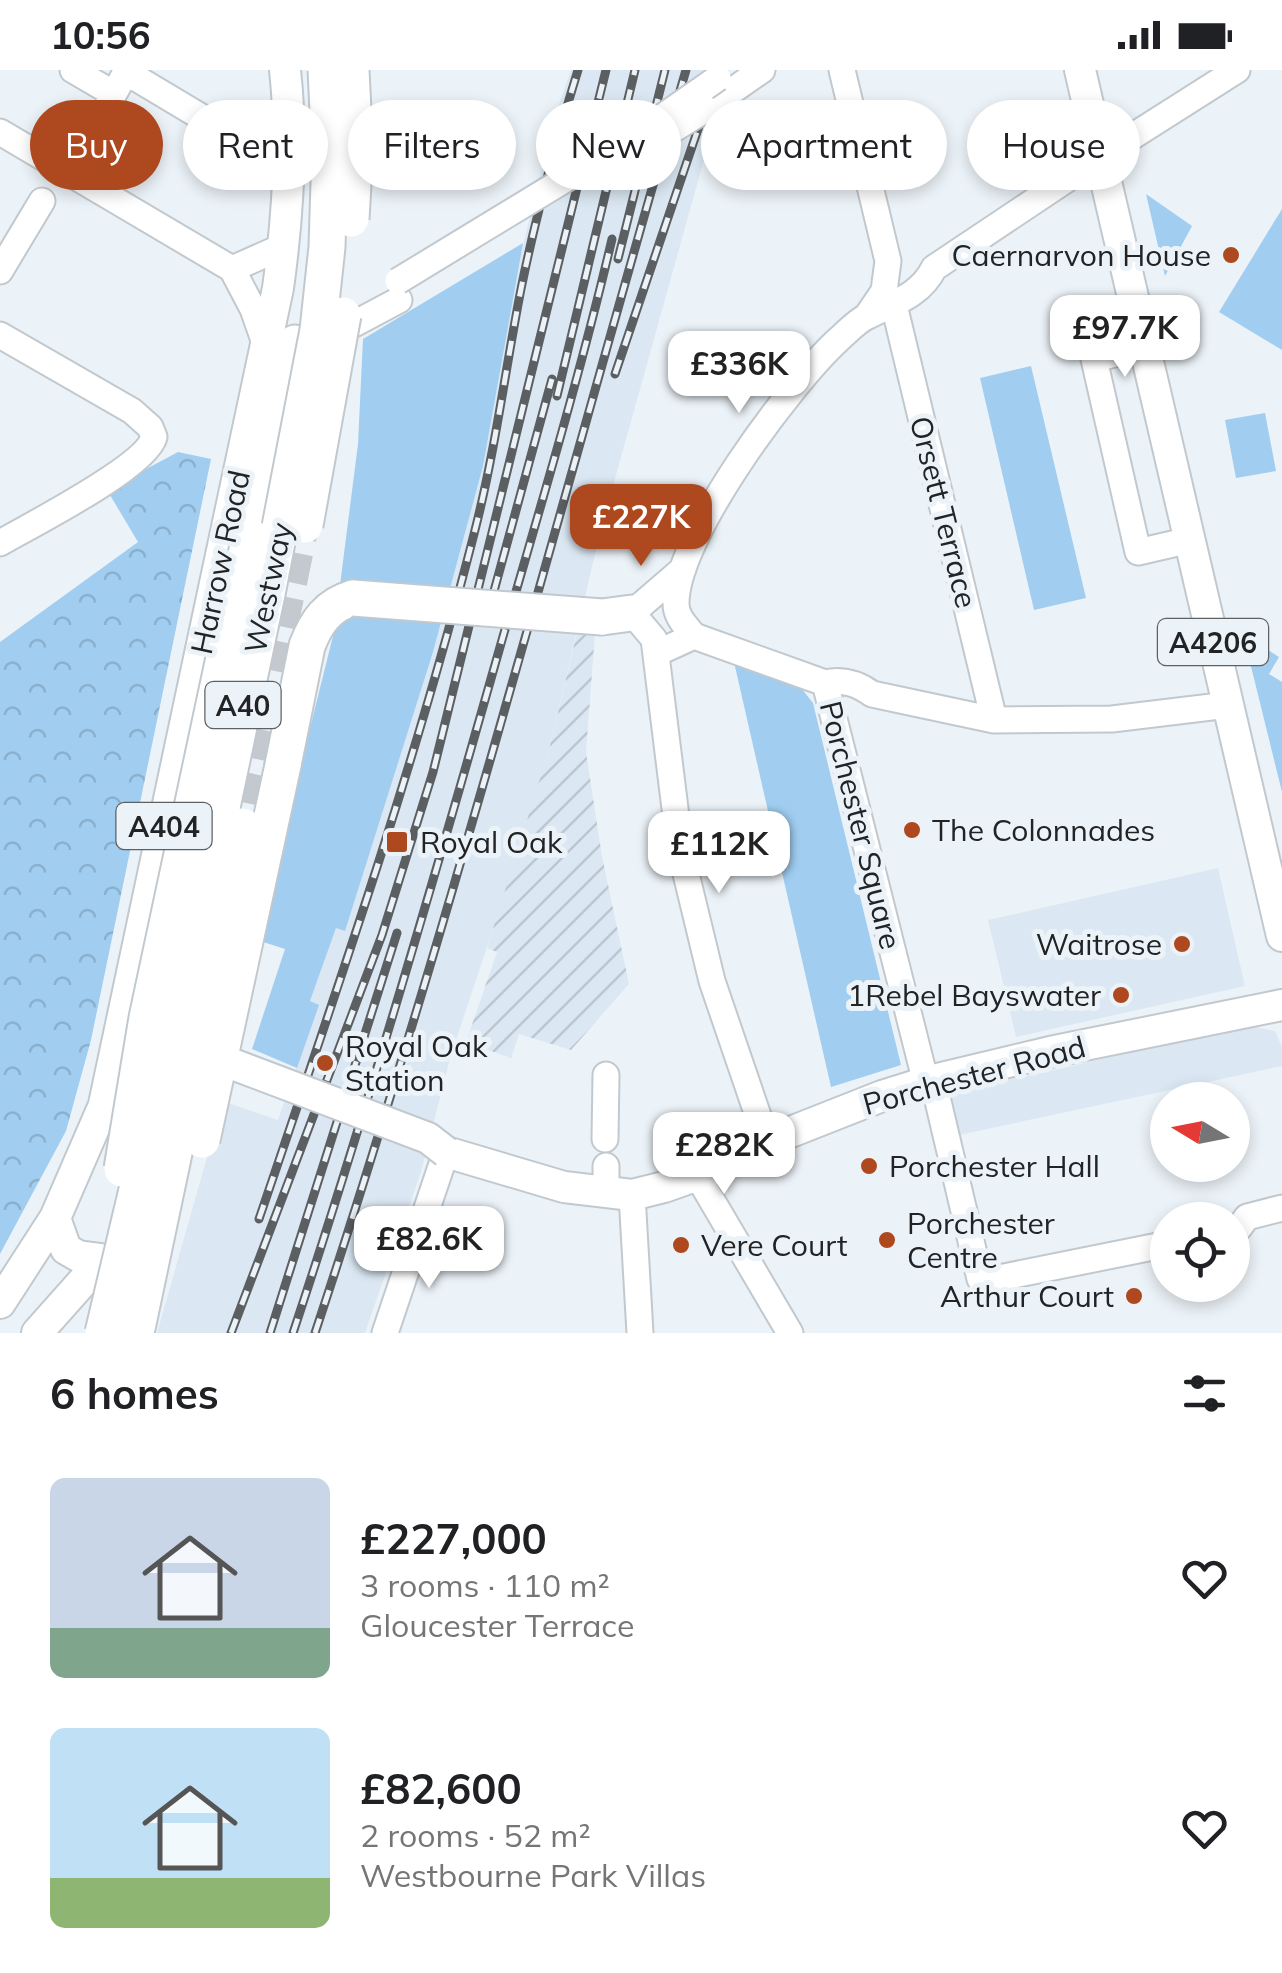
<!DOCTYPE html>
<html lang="en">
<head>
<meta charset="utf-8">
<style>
  :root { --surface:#fff; --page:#f2f2f2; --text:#202124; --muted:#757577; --accent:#ae481e }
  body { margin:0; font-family:Mulish,sans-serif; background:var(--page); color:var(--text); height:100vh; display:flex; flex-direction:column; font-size:38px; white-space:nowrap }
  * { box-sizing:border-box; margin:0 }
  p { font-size:32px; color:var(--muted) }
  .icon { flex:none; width:55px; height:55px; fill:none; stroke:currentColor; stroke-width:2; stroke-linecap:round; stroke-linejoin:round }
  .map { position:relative; height:1263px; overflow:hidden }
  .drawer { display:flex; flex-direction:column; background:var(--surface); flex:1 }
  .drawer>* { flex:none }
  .top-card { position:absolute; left:30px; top:30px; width:1222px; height:90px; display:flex; gap:20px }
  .needle { width:65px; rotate:280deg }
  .fabs { position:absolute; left:1150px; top:1012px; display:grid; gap:20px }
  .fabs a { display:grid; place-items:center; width:100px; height:100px; border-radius:50%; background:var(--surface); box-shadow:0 5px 15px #0003; font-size:50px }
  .price { position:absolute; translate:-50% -85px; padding:0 22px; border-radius:20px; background:#fff; color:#222; font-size:32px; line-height:65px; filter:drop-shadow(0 2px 5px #0008) }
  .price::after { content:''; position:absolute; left:50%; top:60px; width:30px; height:22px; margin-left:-15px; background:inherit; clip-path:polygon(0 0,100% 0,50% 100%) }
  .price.selected { background:var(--accent); color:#fff }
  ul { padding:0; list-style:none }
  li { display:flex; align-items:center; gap:30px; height:250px; padding:0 50px }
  li span { display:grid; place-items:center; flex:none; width:280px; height:200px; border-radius:15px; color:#555 }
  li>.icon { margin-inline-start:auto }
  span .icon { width:120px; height:120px; fill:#fffc; stroke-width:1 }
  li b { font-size:42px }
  h2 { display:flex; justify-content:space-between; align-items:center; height:120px; padding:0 50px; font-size:42px }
  .tag { padding:0 35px; border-radius:45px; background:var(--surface); box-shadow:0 5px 15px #0003; font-size:35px; line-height:90px }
  .tag.selected { background:var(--accent); color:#fff }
  .status { display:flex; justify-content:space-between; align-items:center; height:70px; padding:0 50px; background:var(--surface); direction:ltr }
  .status svg { height:28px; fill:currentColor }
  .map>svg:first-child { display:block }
  .built { fill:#dbe8f3 }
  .industrial { fill:url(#industrial-furrows) }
  .green { fill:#a0cdf0 }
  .park { fill:url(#park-crowns) }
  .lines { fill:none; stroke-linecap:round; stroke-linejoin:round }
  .major-tunnel { stroke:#c3c9ce; stroke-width:30; stroke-dasharray:30 15; stroke-linecap:butt }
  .minor-casing { stroke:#c2c9ce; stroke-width:29 }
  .major-casing { stroke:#c2c9ce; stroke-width:34 }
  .highway-casing { stroke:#c2c9ce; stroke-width:39 }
  .minor { stroke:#fff; stroke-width:25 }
  .major { stroke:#fff; stroke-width:30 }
  .highway { stroke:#fff; stroke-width:35 }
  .rail-casing { stroke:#5c5f62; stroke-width:9 }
  .rail { stroke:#ecf3f8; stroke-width:5; stroke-dasharray:15; stroke-linecap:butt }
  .minor-bridge-casing { stroke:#c2c9ce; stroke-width:29; stroke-linecap:butt }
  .major-bridge-casing { stroke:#c2c9ce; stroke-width:34; stroke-linecap:butt }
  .highway-bridge-casing { stroke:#c2c9ce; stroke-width:39; stroke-linecap:butt }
  .minor-bridge { stroke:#fff; stroke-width:25 }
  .major-bridge { stroke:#fff; stroke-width:30 }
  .highway-bridge { stroke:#fff; stroke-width:35 }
  .poi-dot { fill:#ae481e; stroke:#ecf3f8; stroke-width:4 }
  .labels { text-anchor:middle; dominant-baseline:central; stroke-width:10; stroke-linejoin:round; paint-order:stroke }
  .shield { fill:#ecf3f8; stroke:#5e6164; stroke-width:2.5 }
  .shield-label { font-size:28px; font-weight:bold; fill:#212325 }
  .poi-label { font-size:30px; fill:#212325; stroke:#ecf3f8; text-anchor:start }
  .street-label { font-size:30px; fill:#212325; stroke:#ecf3f8 }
</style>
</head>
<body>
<div class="status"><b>10:56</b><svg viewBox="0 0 49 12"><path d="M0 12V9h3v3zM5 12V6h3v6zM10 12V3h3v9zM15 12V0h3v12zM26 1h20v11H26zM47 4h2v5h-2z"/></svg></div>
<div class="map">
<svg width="1282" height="1263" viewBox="0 0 1282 1263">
  <defs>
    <pattern id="industrial-furrows" width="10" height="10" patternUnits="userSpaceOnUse" patternTransform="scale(2.5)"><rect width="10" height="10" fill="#dbe8f3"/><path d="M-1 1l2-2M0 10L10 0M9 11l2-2" fill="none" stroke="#bcc7d0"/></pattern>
    <pattern id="park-crowns" width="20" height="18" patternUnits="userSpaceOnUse" patternTransform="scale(2.5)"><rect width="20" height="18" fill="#a0cdf0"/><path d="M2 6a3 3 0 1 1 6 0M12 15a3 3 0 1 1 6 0" fill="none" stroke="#8ab0ce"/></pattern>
  </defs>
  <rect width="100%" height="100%" fill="#ecf3f8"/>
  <path class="built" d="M571,0h158l-128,459 -52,221 -26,89 -72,216 -30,117 -56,161h-208l66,-232 55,19 40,-114 -8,-5 26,-73 9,2 88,-278 50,-186 36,-205 36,-145z
    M1218,798l27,118 -229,51 -28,-117z
    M1251,956l24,5 7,16v19l-323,69 -9,-42z"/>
  <path class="industrial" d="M577,563l18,1 -9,118 16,104 27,128 -58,66 -52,-16 -8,24 -45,-16 31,-90 -10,-4 62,-198z"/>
  <path class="green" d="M1146,124l46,32 -27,50z
    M1282,139v141l-63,-38z
    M523,173l-40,223 -50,186 -88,279 -9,-3 -26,73 9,4 -22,63 -45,-19 33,-100 -28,-9 77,-308 24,-188 5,-105z
    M1031,296l55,232 -52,12 -54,-232z
    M1265,343l11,58 -40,7 -11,-58z
    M1243,564l36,23 -10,17 13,8v110z
    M734,592l67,26 12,15 88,362 -70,22z"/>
  <path class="park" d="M178,382l33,7 -120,581 -25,91 -66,123v-612l138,-100 -31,-52z"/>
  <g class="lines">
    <path class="major-tunnel" d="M237,777l72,-346"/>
    <g class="minor-casing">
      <path id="minor" d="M73,0l41,24
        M842,0l46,191 -4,30 -17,25
        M706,39l56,-39
        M0,62l232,137 21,40 12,34
        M71,101l55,-99 112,67
        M232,199l52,-23
        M0,201l42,-70
        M894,235l100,415
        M354,254l45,-24
        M0,265l132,76 18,16 4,10c-8,30 -123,88 -154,106
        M1144,277l-50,12 44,193 52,-12
        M683,499l-51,44 22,26 26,210 32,132 55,161
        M694,566c-8,-10 -18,-19 -18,-32 -1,-66 114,-220 162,-264 9,-8 20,-20 30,-24 26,-13 53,-21 66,-48l166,-111 137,-87
        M657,583l37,-17 131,47
        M825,613l101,400
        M825,613c18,-4 32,0 47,11l122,26 118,-1 116,-14
        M933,1010l47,199 4,2 184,-37
        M605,1069l1,-64
        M606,1096v27
        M697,1105l93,158
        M632,1125l8,138
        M1232,1160l7,-2 8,-11 35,-9
        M385,1263l61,-181"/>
    </g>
    <g class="major-casing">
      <path id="major" d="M1080,0l202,866
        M103,1039l175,-821c10,-72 15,-146 7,-218
        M446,1082l118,35 68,8 32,-8 48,-17 71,-35 99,-39 51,-16 117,-28 232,-47
        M55,1148l11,31 12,7 23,3
        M0,1233l55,-85 56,-129
        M37,1263l56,-63"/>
    </g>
    <g class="highway-casing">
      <path id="highway" d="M250,466l33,-165 12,-28
        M602,547l30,-4
        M283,695l24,-119c9,-24 21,-41 46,-48"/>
    </g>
    <use href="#minor" class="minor"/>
    <use href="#major" class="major"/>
    <use href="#highway" class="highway"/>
    <g class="rail-casing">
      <path id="rail" d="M618,189l47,-189
        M615,304l103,-304
        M557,326l78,-326
        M494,521l58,-212
        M259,1149c77,-226 156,-453 215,-685 21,-81 31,-163 47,-245 15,-74 35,-147 57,-219
        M231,1263l151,-398 51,-163 173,-702
        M270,1263l127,-400
        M293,1263c75,-227 142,-456 207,-686 39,-136 80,-271 112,-408
        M315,1263c138,-417 249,-841 371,-1263"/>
    </g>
    <use href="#rail" class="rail"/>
    <g class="minor-bridge-casing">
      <path id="minor-bridge" d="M664,65l42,-26
        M398,211l230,-140 90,-63"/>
    </g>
    <g class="major-bridge-casing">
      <path id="major-bridge" d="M235,995l193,73 18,14"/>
    </g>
    <g class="highway-bridge-casing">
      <path id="highway-bridge" d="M351,0l4,80 -4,69
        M305,455l38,-210
        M353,528l249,19
        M202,1070l81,-375
        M122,1099l25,-151 103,-482
        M103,1263l72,-303 92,-436 51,-264 9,-83 3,-96 -4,-81
        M136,1263l107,-507"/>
    </g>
    <use href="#minor-bridge" class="minor-bridge"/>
    <use href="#major-bridge" class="major-bridge"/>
    <use href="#highway-bridge" class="highway-bridge"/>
  </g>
  <g class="poi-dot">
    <circle cx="1231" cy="185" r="10"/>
    <circle cx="912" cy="760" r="10"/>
    <rect x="385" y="760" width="24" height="24" rx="5"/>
    <circle cx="1182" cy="874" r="10"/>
    <circle cx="1121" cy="925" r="10"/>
    <circle cx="325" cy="993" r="10"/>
    <circle cx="869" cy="1096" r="10"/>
    <circle cx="887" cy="1170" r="10"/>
    <circle cx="681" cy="1175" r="10"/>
    <circle cx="1134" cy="1226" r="10"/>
  </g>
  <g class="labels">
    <g class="shield">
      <rect x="1158" y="549" width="110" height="46" rx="8"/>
      <rect x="205.5" y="612" width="75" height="46" rx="8"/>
      <rect x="116.5" y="733" width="95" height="46" rx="8"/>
    </g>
    <g class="shield-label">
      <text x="1213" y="572">A4206</text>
      <text x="243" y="635">A40</text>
      <text x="164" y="756">A404</text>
    </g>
    <g class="poi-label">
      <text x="1211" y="185" text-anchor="end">Caernarvon House</text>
      <text x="932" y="760">The Colonnades</text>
      <text x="420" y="772">Royal Oak</text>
      <text x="1162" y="874" text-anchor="end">Waitrose</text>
      <text x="1101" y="925" text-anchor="end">1Rebel Bayswater</text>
      <text x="345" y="976">Royal Oak<tspan x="345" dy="34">Station</tspan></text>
      <text x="889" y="1096">Porchester Hall</text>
      <text x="907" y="1153">Porchester<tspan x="907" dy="34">Centre</tspan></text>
      <text x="701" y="1175">Vere Court</text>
      <text x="1114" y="1226" text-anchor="end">Arthur Court</text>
    </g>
    <g class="street-label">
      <text transform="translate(944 442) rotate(76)">Orsett Terrace</text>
      <text transform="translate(220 492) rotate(-78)">Harrow Road</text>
      <text transform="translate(268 518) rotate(-78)">Westway</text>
      <text transform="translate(861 755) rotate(76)">Porchester Square</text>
      <text transform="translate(974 1005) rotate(-15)">Porchester Road</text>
    </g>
  </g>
</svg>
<div class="fabs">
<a><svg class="needle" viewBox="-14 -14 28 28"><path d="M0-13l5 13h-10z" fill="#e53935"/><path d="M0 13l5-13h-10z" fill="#757577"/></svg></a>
<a><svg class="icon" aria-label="locate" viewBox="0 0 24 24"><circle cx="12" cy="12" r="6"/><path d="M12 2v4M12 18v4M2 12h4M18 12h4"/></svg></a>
</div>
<b class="price" style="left:1125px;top:310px">£97.7K</b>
<b class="price" style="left:739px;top:346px">£336K</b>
<b class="price selected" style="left:641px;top:499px">£227K</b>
<b class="price" style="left:719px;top:826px">£112K</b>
<b class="price" style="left:724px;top:1127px">£282K</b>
<b class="price" style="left:429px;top:1221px">£82.6K</b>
<div class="top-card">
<a class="tag selected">Buy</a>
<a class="tag">Rent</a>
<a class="tag">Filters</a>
<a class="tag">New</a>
<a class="tag">Apartment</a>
<a class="tag">House</a>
</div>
</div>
<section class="drawer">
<h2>6 homes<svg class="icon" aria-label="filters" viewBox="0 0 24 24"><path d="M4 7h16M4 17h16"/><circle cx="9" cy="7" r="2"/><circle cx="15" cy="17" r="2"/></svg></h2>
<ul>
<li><span style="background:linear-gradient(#c9d6e8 75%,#7fa58c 0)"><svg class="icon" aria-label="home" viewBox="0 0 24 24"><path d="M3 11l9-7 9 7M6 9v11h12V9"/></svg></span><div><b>£227,000</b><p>3 rooms · 110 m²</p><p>Gloucester Terrace</p></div><svg class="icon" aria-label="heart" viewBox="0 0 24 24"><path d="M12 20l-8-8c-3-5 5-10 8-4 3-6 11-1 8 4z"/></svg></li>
<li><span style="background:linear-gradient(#bfe0f5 75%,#8fb573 0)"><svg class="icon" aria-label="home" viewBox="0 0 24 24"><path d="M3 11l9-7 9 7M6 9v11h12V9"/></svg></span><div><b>£82,600</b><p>2 rooms · 52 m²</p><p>Westbourne Park Villas</p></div><svg class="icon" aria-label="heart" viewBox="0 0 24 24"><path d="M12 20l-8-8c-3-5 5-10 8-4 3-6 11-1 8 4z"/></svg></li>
</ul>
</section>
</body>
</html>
